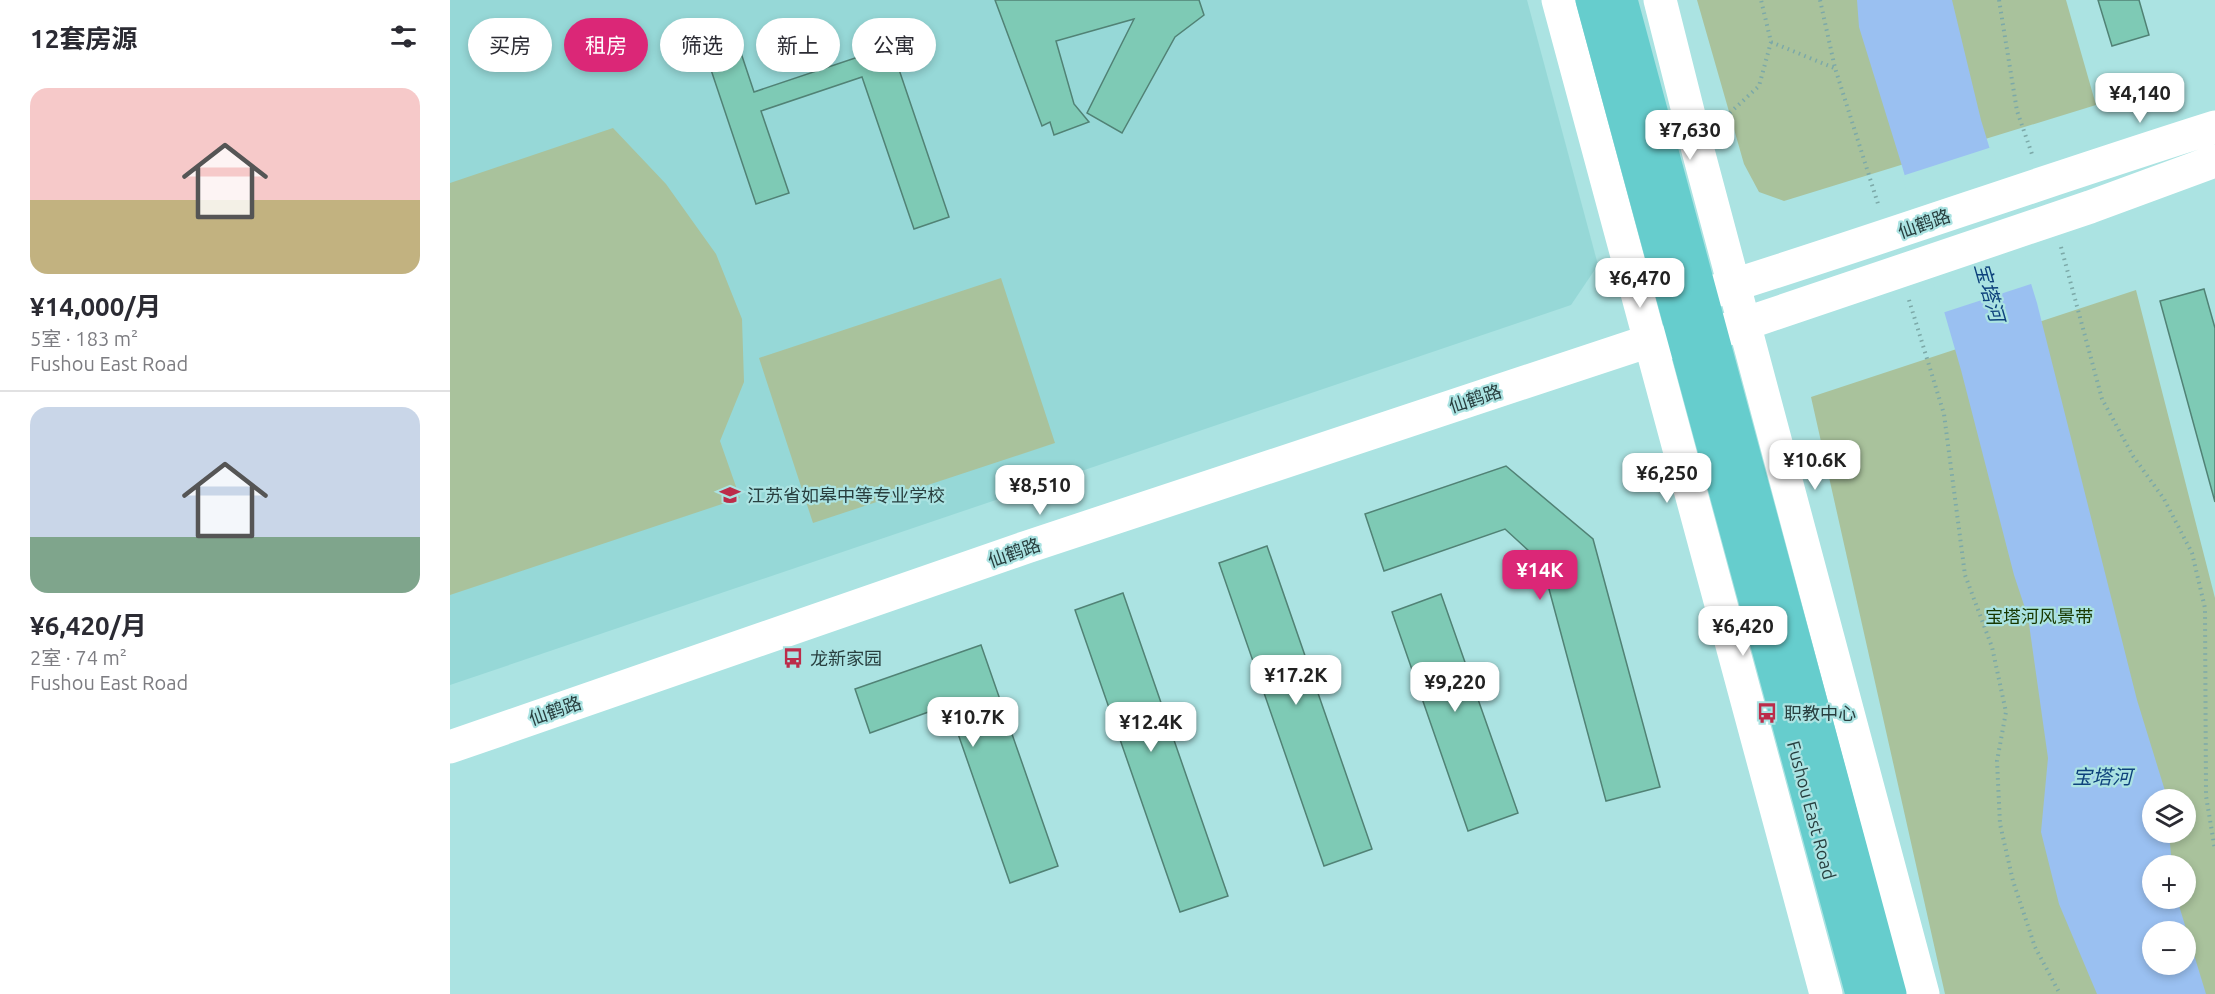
<!DOCTYPE html>
<html lang="zh">
<head>
<meta charset="utf-8">
<style>
  :root { --surface:#fff; --page:#f7f7f7; --text:#2b2b33; --muted:#7c7c81; --line:#e1e1e2; --accent:#db2777 }
  body { margin:0; font-family:Ubuntu,"Noto Sans SC",sans-serif; background:var(--page); color:var(--text); height:100vh; display:flex; flex-direction:column; font-size:22px; white-space:nowrap }
  * { box-sizing:border-box; margin:0 }
  p { font-size:20px; color:var(--muted) }
  .icon { flex:none; width:33px; height:33px; fill:none; stroke:currentColor; stroke-width:2; stroke-linecap:round; stroke-linejoin:round }
  .map { position:relative; flex:1; overflow:hidden }
  .panel { display:flex; flex-direction:column; background:var(--surface); width:450px }
  .panel>* { flex:none }
  .top-card { position:absolute; left:18px; top:18px; width:570px; height:54px; display:flex; gap:12px }
  .fabs { position:absolute; left:1692px; top:789px; display:grid; gap:12px }
  .fabs a { display:grid; place-items:center; width:54px; height:54px; border-radius:50%; background:var(--surface); box-shadow:0 3px 9px #0003; font-size:30px }
  .price { position:absolute; translate:-50% -51px; padding:0 14px; border-radius:12px; background:#fff; color:#222; font-size:20px; line-height:39px; filter:drop-shadow(0 2px 3px #0008) }
  .price::after { content:''; position:absolute; left:50%; top:36px; width:18px; height:14px; margin-left:-9px; background:inherit; clip-path:polygon(0 0,100% 0,50% 100%) }
  .price.current { background:var(--accent); color:#fff }
  ul { padding:0; list-style:none }
  li { display:grid; align-content:center; gap:12px; height:318px; padding:0 30px }
  li+li { border-top:2px solid var(--line) }
  li span { display:grid; place-items:center; height:186px; border-radius:18px; color:#555 }
  li>.icon { margin-inline-start:auto }
  span .icon { width:108px; height:108px; fill:#fffc; stroke-width:1 }
  li b { font-size:26px }
  h2 { display:flex; justify-content:space-between; align-items:center; height:72px; padding:0 30px; font-size:26px }
  .tag { padding:0 21px; border-radius:27px; background:var(--surface); box-shadow:0 3px 9px #0003; font-size:21px; line-height:54px }
  .tag.current { background:var(--accent); color:#fff }
  main { display:flex; flex:1; min-height:0 }
  .map>svg:first-child { display:block }
  .built { fill:#96d8d7 }
  .green { fill:#a9c29c; fill-rule:evenodd }
  .water { fill:#9ac0f1; fill-rule:evenodd }
  .pier { fill:#abe3e2 }
  .building { fill:#7ecab5; stroke:#518275; stroke-width:1.5 }
  .lines { fill:none; stroke-linecap:round; stroke-linejoin:round }
  .path { stroke:#7ca9a8; stroke-width:4; stroke-dasharray:1.5 4.5; stroke-linecap:butt }
  .minor { stroke:#fff; stroke-width:33 }
  .major { stroke:#66cdcd; stroke-width:33 }
  .labels { text-anchor:middle; dominant-baseline:central; stroke-width:4.5; stroke-linejoin:round; paint-order:stroke }
  .street-label { font-size:18px; fill:#283f3f; stroke:#abe3e2 }
  .poi-label { font-size:18px; fill:#283f3f; stroke:#abe3e2; text-anchor:start }
  .park-label { font-size:18px; fill:#183800; stroke:#abe3e2 }
  .water-label { font-size:20px; font-style:italic; fill:#0e427c; stroke:#abe3e2 }
</style>
</head>
<body>
<main>
<section class="panel">
<h2>12套房源<svg class="icon" aria-label="filters" viewBox="0 0 24 24"><path d="M4 7h16M4 17h16"/><circle cx="9" cy="7" r="2"/><circle cx="15" cy="17" r="2"/></svg></h2>
<ul>
<li><span style="background:linear-gradient(#f6c9c9 60%,#c2b280 0)"><svg class="icon" aria-label="home" viewBox="0 0 24 24"><path d="M3 11l9-7 9 7M6 9v11h12V9"/></svg></span><div><b>¥14,000/月</b><p>5室 · 183 m²</p><p>Fushou East Road</p></div></li>
<li><span style="background:linear-gradient(#c9d6e8 70%,#7fa58c 0)"><svg class="icon" aria-label="home" viewBox="0 0 24 24"><path d="M3 11l9-7 9 7M6 9v11h12V9"/></svg></span><div><b>¥6,420/月</b><p>2室 · 74 m²</p><p>Fushou East Road</p></div></li>
</ul>
</section>
<div class="map">
<svg width="1765" height="994" viewBox="0 0 1765 994">
  <rect width="100%" height="100%" fill="#abe3e2"/>
  <path class="built" d="M0,0h1077l71,265 -27,40 -1121,380z"/>
  <path class="green" d="M1247,0h369l30,105 -312,96 -25,-9 -15,-28z
    M163,128l53,56 50,70 26,65 2,63 -24,59 20,57 -290,97v-412z
    M551,278l54,165 -242,80 -54,-165z
    M1686,290l79,308v396h-270l-134,-597zM1702,800h34v32h-34zM1702,866h34v32h-34zM1702,932h34v32h-34z"/>
  <path class="water" d="M1407,0h95l29,120 56,183 100,397 29,94v5l-14,1v32l17,1 3,32 -20,1v32l25,1 29,95h-109l-38,-90 -18,-72 7,-74 -20,-141 -14,-42 -53,-205 -59,-204 -43,-139zM1702,932h34v32h-34z"/>
  <path class="pier" d="M1542,147l42,136 -92,30 -40,-137z"/>
  <path class="building" d="M545,0h204l5,15 -29,22 -53,96 -35,-20 47,-94 -78,22 18,63 15,18 -35,13 -4,-13 -8,4z
    M1648,0h41l10,35 -37,11z
    M281,23l23,69 137,-46 58,171 -35,12 -52,-152 -101,34 28,82 -33,11 -57,-170z
    M1754,289l11,39v174l-55,-201z
    M1056,466l87,73 67,248 -54,14 -64,-238 -37,-34 -121,42 -19,-57z
    M817,546l105,303 -48,17 -105,-303z
    M673,593l105,303 -48,16 -105,-302z
    M991,594l77,219 -50,18 -76,-219z
    M531,645l77,221 -48,17 -62,-178 -78,28 -15,-44z"/>
  <g class="lines">
    <path class="path" d="M1370,0l15,68 44,139
      M1549,0l18,111 16,46
      M1321,42l63,26
      M1271,121l38,-35 12,-44 -10,-42
      M1611,247l41,152 31,57 31,43 28,54 13,55 1,188 9,54
      M1459,300l35,114 21,161 27,72 14,65 -9,49 3,63 13,57 22,66 25,47"/>
    <path class="minor" d="M1108,0l268,994
      M1210,0l36,143 227,851
      M1262,292c169,-53 335,-112 503,-165
      M0,747l577,-200 622,-206 34,2 61,-19 346,-117 125,-46"/>
    <path class="major" d="M1142,0l270,994
      M1171,0l269,994"/>
  </g>
  <defs>
    <g id="school-bare" transform="scale(1.62)"><path d="M0-5L7-2L0 1L-7-2ZM-4 1L0 2.5L4 1V4Q0 6-4 4Z" fill="#bc2c49" stroke="#abe3e2" stroke-width="2.5" paint-order="stroke"/></g>
    <g id="bus-bare" transform="scale(1.62)"><path d="M-5-6H5V4H4V6H2V4H-2V6H-4V4H-5ZM-3.5-4V0h7V-4ZM-3.5 1.2v1.5H-2V1.2ZM2 1.2v1.5H3.5V1.2Z" fill="#bc2c49" stroke="#abe3e2" stroke-width="2.5" paint-order="stroke"/></g>
  </defs>
  <g fill-rule="evenodd">
    <use href="#school-bare" x="280" y="495"/>
    <use href="#bus-bare" x="343" y="658"/>
    <use href="#bus-bare" x="1317" y="713"/>
  </g>
  <g class="labels">
    <g class="street-label">
      <text transform="translate(1474 223) rotate(-19)">仙鹤路</text>
      <text transform="translate(1025 398) rotate(-18)">仙鹤路</text>
      <text transform="translate(564 552) rotate(-19)">仙鹤路</text>
      <text transform="translate(105 710) rotate(-19)">仙鹤路</text>
      <text transform="translate(1362 810) rotate(75)">Fushou East Road</text>
    </g>
    <g class="poi-label">
      <text x="297" y="495">江苏省如皋中等专业学校</text>
      <text x="360" y="658">龙新家园</text>
      <text x="1334" y="713">职教中心</text>
    </g>
    <g class="park-label">
      <text x="1589" y="616">宝塔河风景带</text>
    </g>
    <g class="water-label">
      <text transform="translate(1540 292) rotate(74)">宝塔河</text>
      <text x="1652" y="776">宝塔河</text>
    </g>
  </g>
</svg>
<div class="fabs">
<a><svg class="icon" aria-label="layers" viewBox="0 0 24 24"><path d="M12 4l9 5-9 5-9-5zM3 14l9 5 9-5"/></svg></a>
<a>+</a>
<a>−</a>
</div>
<b class="price" style="left:1690px;top:124px">¥4,140</b>
<b class="price" style="left:1240px;top:161px">¥7,630</b>
<b class="price" style="left:1190px;top:309px">¥6,470</b>
<b class="price" style="left:1365px;top:491px">¥10.6K</b>
<b class="price" style="left:1217px;top:504px">¥6,250</b>
<b class="price" style="left:590px;top:516px">¥8,510</b>
<b class="price current" style="left:1090px;top:601px">¥14K</b>
<b class="price" style="left:1293px;top:657px">¥6,420</b>
<b class="price" style="left:846px;top:706px">¥17.2K</b>
<b class="price" style="left:1005px;top:713px">¥9,220</b>
<b class="price" style="left:523px;top:748px">¥10.7K</b>
<b class="price" style="left:701px;top:753px">¥12.4K</b>
<div class="top-card">
<a class="tag">买房</a>
<a class="tag current">租房</a>
<a class="tag">筛选</a>
<a class="tag">新上</a>
<a class="tag">公寓</a>
</div>
</div>
</main>
</body>
</html>
